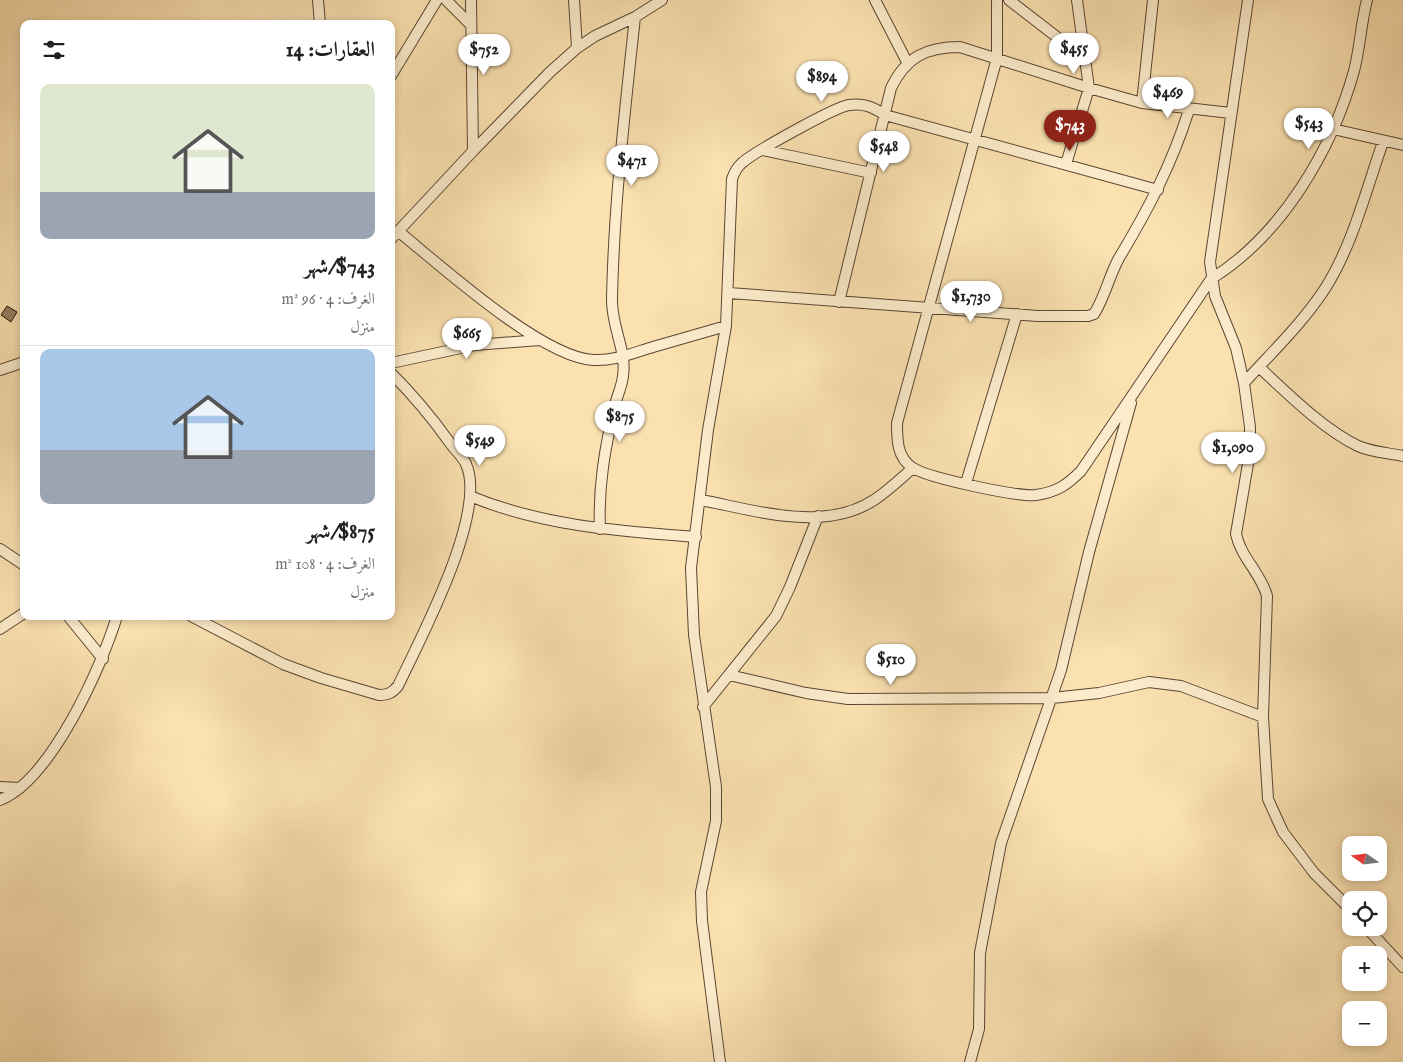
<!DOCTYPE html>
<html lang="ar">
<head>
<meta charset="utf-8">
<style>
  :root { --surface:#fff; --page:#f2f2f2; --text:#202124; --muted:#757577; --line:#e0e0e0; --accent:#8f2418 }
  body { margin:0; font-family:"IM FELL English",Amiri,serif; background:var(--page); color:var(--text); direction:rtl; height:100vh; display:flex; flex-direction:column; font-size:19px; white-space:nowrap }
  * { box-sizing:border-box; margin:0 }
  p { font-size:16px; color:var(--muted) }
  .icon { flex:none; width:28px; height:28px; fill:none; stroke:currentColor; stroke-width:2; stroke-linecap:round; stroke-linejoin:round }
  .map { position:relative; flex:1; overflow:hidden; direction:ltr }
  .sheet { position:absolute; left:20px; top:20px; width:375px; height:600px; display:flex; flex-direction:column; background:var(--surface); border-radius:10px; box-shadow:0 2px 8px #0003; direction:rtl }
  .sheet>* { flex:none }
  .needle { width:32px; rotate:284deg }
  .controls { position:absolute; left:1342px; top:836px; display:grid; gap:10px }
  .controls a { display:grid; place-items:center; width:45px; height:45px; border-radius:10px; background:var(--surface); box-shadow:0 2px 8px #0003; font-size:25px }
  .price { position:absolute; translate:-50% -42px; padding:0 11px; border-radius:18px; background:#fff; color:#222; font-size:16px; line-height:32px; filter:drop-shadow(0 1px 2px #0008) }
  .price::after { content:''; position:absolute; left:50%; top:30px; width:15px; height:11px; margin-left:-8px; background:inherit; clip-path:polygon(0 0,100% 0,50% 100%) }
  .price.active { background:var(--accent); color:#fff }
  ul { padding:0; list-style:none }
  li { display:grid; align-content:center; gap:10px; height:265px; padding:0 20px }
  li+li { border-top:1px solid var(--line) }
  li span { display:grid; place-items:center; height:155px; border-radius:10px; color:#555 }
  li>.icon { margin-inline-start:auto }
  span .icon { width:90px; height:90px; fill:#fffc; stroke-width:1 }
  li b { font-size:21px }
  h2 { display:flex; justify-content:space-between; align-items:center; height:60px; padding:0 20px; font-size:21px }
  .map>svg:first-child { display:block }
  .building { fill:#947e5f; stroke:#241208 }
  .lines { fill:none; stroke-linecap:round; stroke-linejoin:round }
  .minor-casing { stroke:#5a4632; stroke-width:12 }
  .minor { stroke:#fceccc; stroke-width:10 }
</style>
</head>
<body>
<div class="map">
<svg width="1403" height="1062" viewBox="0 0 1403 1062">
  <rect width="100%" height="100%" fill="#fbe1b0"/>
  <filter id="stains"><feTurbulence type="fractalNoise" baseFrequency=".004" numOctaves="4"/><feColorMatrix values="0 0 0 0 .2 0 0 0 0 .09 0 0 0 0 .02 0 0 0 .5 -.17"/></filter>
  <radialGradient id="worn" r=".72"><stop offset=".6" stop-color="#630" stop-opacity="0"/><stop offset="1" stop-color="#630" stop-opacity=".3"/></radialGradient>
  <path class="building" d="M7,306l10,6 -6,10 -10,-7z"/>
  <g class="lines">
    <g class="minor-casing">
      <path id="minor" d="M318,0l2,24
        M446,0l25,25
        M471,0l2,151
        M574,0l3,48
        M875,0l33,64
        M997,0v58l-100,365c0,17 0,35 16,45 16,10 104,29 123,27 21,-3 31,-10 45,-24l130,-192c71,-44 121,-129 143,-208 6,-23 7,-48 13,-71
        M1009,0l75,58
        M1248,0l-38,262 5,34 21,52 8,35 6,44v25l-14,82c5,24 25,39 31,62l-4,121 5,82 15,33 31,41 37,37
        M391,76l46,-76
        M1142,103l11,-103
        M1333,129l70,16
        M763,150l108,23
        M1066,164l23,-76 -12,-88
        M398,231c42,34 143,126 195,129 22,1 40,-7 60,-13 24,-7 48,-14 73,-21l6,-147c2,-6 4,-11 10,-16 12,-11 93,-56 107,-58 15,-2 24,2 36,10l273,75
        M391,239l82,-88 77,-79 27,-24 18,-12 40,-19 27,-17
        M729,293l309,23h50l6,-2c11,-17 15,-38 25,-56 30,-50 52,-92 70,-148
        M839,302l52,-214c15,-31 35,-41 69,-41l129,41 53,15 89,10
        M391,363l84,-18 65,-5
        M1259,367c28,26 64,62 99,79 13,6 31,7 45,10
        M0,370l24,-8
        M1244,383c28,-31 59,-60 82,-96 27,-43 40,-97 57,-145
        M966,483l51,-169
        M470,496c72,30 149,35 226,41
        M701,500c53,10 123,33 173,0 14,-9 26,-21 39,-32
        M600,529c-2,-42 5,-82 15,-124 2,-9 7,-19 8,-29 4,-26 -12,-49 -11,-78 2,-94 13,-188 23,-281
        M0,549l24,16
        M68,616l35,43
        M191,616l92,48 38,14 58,17c9,0 13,-2 19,-9 22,-47 90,-173 68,-222 -3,-7 -11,-14 -16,-21 -17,-24 -37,-48 -59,-70
        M0,629l24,-16
        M729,675l77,18 42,6 204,-1 47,-5 50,-11 32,4 82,31
        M703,707l73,-91 14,-29 28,-71
        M0,787l20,1
        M0,800c51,-20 102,-134 117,-184
        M1367,928l36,39
        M720,1062l-18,-141 -1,-29 15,-71v-34l-22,-152 -3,-67 17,-138 18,-104
        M970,1062l9,-33 1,-76 21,-110 60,-173 28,-118 42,-149"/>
    </g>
    <use href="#minor" class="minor"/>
  </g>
  <rect width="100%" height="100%" filter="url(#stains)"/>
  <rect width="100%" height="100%" fill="url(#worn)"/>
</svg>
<div class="controls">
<a><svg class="needle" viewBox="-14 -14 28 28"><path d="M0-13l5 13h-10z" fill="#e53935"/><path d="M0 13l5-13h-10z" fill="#757577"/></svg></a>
<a><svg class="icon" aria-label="locate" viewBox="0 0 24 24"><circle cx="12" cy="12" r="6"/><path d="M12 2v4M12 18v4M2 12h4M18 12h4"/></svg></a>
<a>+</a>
<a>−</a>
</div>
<b class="price" style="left:1074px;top:75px">$455</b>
<b class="price" style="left:484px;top:76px">$752</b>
<b class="price" style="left:822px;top:103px">$894</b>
<b class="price" style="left:1168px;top:119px">$469</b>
<b class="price" style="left:1309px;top:150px">$543</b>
<b class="price active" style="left:1070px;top:152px">$743</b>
<b class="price" style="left:884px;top:173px">$548</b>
<b class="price" style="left:632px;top:187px">$471</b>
<b class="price" style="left:971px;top:323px">$1,730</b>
<b class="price" style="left:467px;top:360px">$665</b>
<b class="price" style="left:620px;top:443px">$875</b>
<b class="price" style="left:480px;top:467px">$549</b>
<b class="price" style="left:1233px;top:474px">$1,090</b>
<b class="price" style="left:891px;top:686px">$510</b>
<section class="sheet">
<h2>العقارات: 14<svg class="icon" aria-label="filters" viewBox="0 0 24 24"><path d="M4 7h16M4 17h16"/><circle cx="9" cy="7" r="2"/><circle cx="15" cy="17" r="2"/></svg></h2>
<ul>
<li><span style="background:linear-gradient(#dfe7d0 70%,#9aa5b1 0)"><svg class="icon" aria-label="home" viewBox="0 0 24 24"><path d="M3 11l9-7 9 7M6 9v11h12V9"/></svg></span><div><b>$743/شهر</b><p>الغرف: 4 · 96 m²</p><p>منزل</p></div></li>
<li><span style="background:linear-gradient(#a9c7e8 65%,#9aa5b1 0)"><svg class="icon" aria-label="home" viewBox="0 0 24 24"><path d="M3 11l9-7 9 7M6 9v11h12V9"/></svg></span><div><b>$875/شهر</b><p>الغرف: 4 · 108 m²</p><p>منزل</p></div></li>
</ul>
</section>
</div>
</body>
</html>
